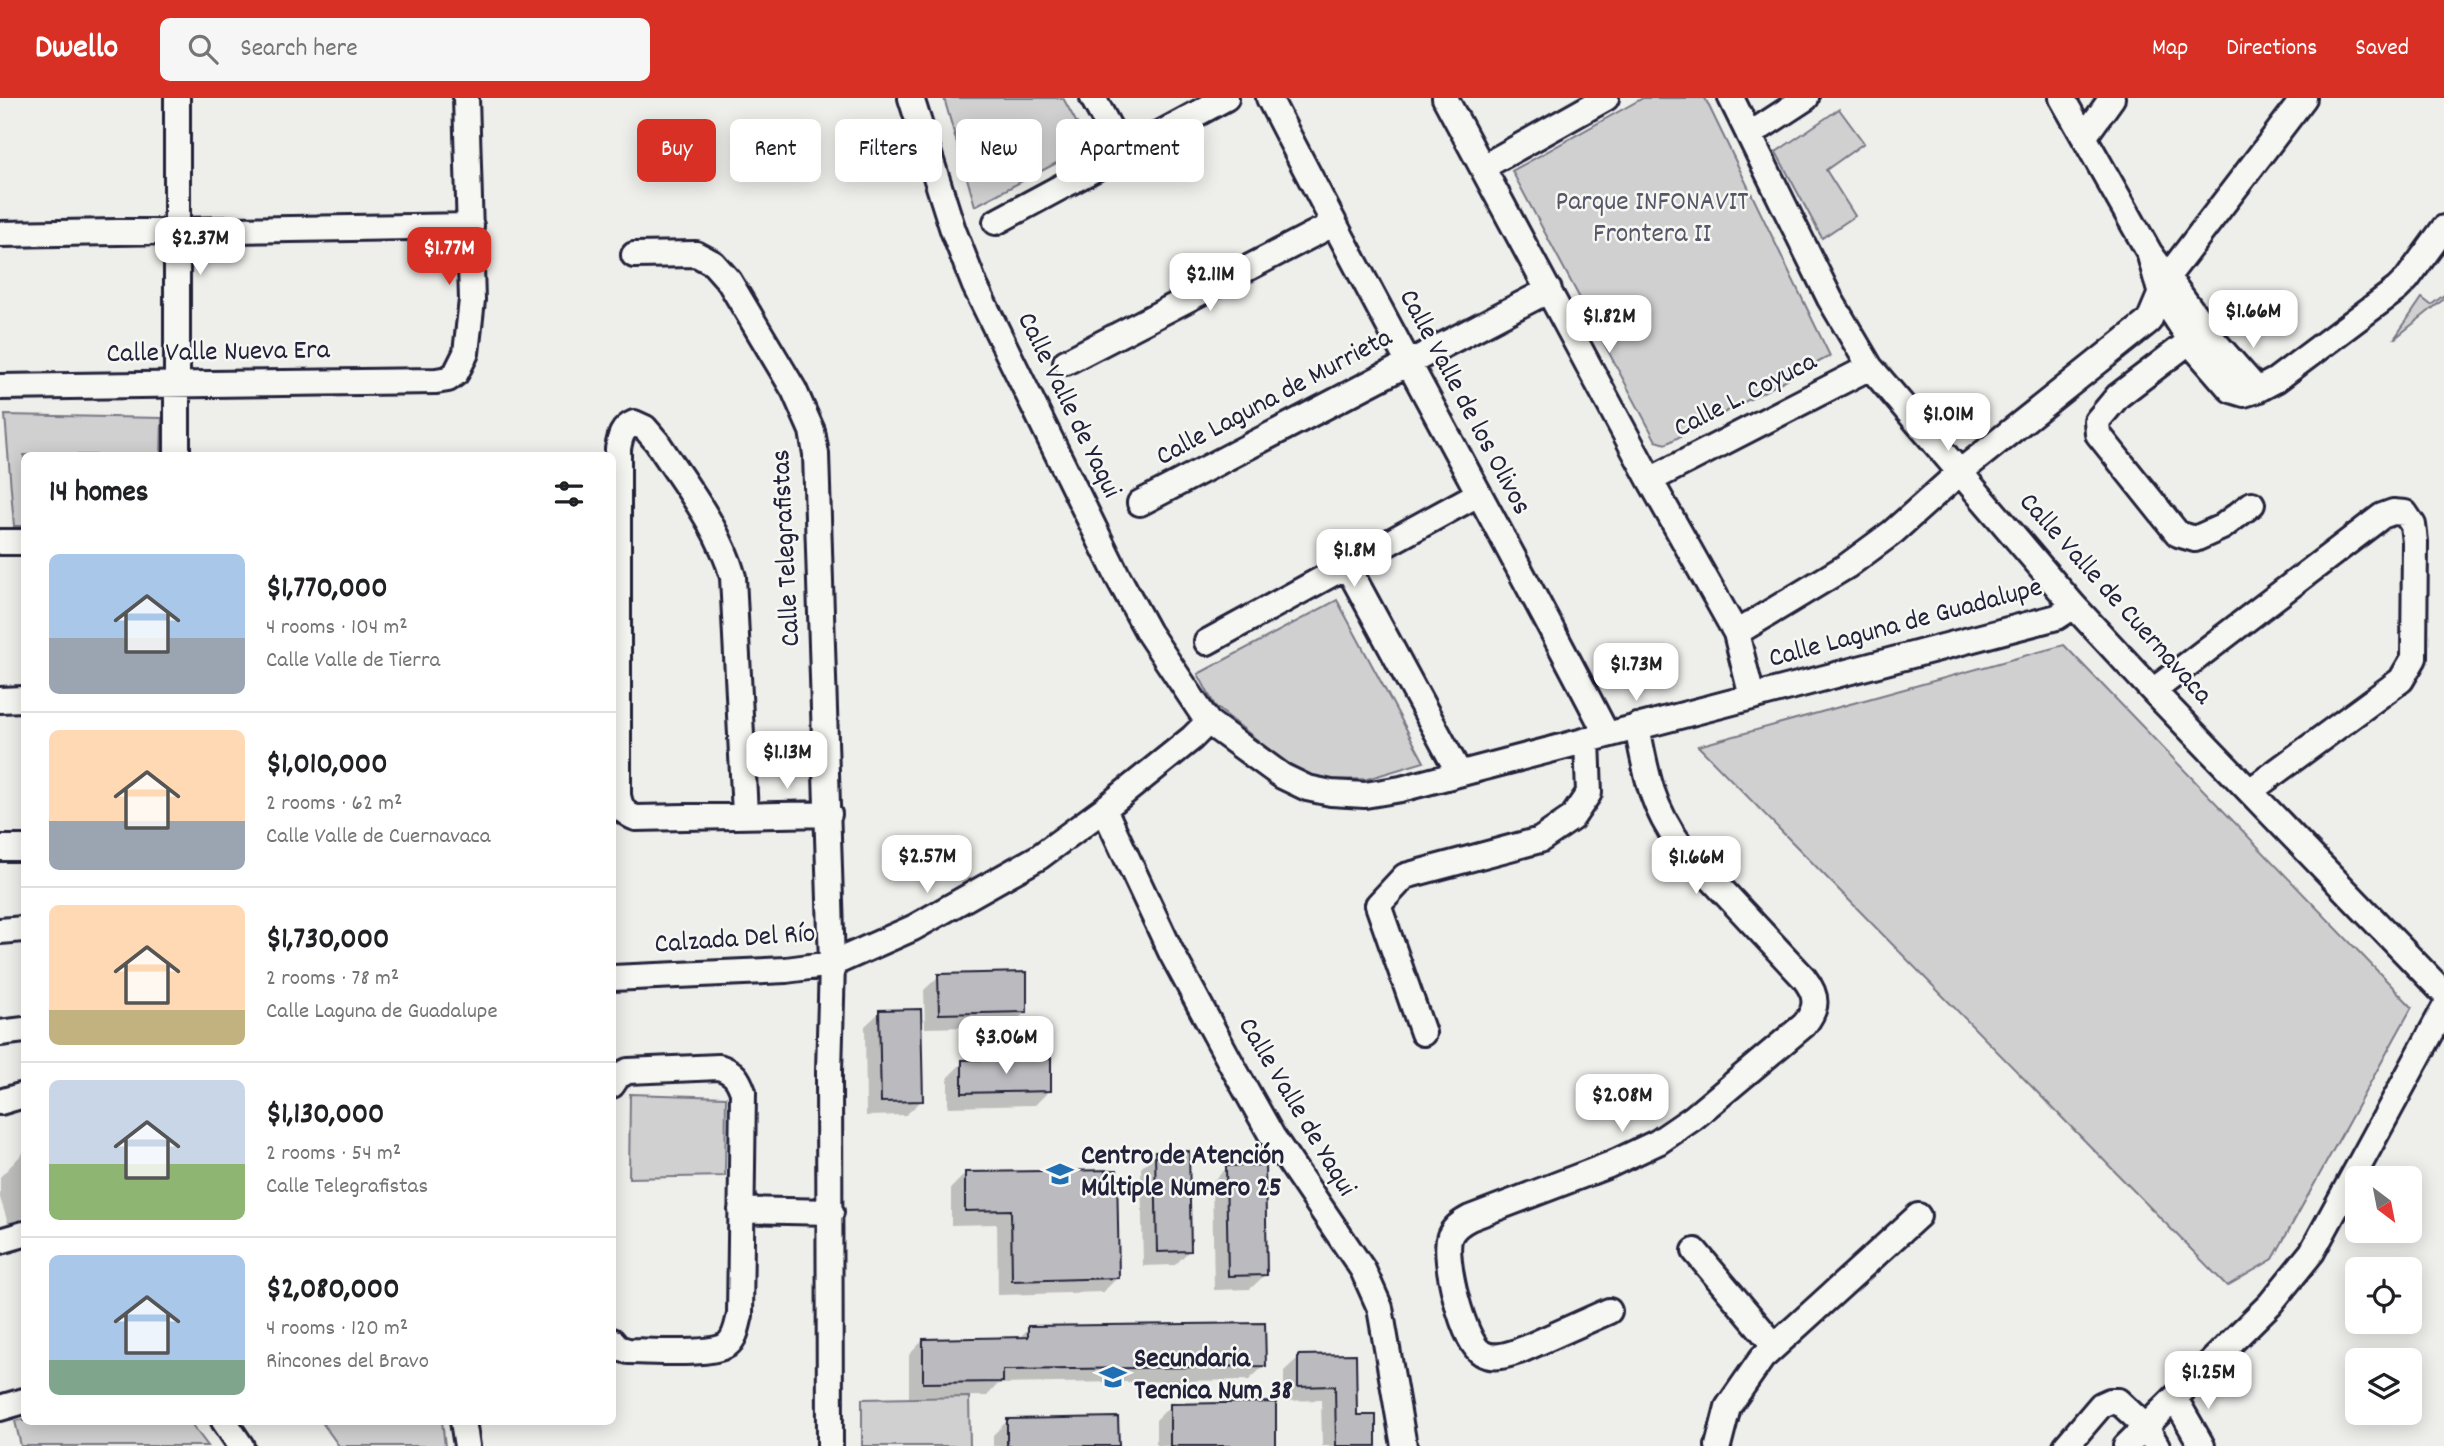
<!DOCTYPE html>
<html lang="en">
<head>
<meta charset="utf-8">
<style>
  :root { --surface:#fff; --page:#f6f6f6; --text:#202124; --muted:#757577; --line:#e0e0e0; --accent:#d93025 }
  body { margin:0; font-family:Dekko,sans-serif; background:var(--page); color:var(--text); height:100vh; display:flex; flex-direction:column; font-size:26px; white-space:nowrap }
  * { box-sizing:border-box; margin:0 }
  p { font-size:23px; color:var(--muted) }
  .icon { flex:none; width:38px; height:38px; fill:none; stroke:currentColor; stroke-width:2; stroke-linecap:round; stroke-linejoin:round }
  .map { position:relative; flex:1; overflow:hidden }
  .side { position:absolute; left:21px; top:354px; width:595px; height:973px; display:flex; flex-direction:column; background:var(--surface); border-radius:10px; box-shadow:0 4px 18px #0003 }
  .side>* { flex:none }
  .top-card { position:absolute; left:637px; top:21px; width:665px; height:63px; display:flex; gap:14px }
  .needle { width:46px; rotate:148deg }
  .controls { position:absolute; left:2345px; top:1068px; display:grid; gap:14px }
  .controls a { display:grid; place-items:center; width:77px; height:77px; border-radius:10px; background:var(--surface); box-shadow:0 4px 18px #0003; font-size:35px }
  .price { position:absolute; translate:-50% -60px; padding:0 16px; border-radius:14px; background:#fff; color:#222; font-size:23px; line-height:46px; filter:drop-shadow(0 2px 4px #0008) }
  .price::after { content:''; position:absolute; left:50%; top:42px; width:21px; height:16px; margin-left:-10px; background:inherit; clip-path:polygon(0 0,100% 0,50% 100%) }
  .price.on { background:var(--accent); color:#fff }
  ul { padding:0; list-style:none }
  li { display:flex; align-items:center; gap:21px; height:175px; padding:0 28px }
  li+li { border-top:2px solid var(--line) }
  li span { display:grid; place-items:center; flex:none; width:196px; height:140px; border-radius:10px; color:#555 }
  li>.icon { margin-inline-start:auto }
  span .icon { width:84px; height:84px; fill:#fffc; stroke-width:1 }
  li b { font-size:30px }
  h2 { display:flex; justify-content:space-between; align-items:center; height:84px; padding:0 28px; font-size:30px }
  .tag { padding:0 24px; border-radius:10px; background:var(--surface); box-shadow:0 4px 18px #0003; font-size:24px; line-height:63px }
  .tag.on { background:var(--accent); color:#fff }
  header { display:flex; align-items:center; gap:42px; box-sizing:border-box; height:98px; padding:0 35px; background:var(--accent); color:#fff }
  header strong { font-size:33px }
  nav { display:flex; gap:38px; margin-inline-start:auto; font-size:24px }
  .search { width:490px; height:63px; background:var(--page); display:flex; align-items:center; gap:18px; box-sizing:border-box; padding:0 24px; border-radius:10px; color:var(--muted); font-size:26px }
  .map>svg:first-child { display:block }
  .green { fill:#d0d0d1; stroke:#797986; stroke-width:2 }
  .shadow { fill:#0003 }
  .building { fill:#bbbbbf; stroke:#22223b; stroke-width:2 }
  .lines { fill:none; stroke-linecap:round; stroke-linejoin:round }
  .minor-casing { stroke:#22223b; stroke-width:30 }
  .minor { stroke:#f6f6f2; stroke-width:24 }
  .labels { text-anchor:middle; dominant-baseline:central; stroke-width:5; stroke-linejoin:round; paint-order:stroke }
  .park-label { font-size:28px; fill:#565668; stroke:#f6f6f2 }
  .street-label { font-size:28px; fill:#22223b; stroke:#f6f6f2 }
  .poi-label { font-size:28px; font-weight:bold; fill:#22223b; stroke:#f6f6f2; text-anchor:start }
</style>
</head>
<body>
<header>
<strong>Dwello</strong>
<div class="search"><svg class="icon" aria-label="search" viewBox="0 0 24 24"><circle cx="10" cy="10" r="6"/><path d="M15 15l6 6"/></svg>Search here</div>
<nav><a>Map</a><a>Directions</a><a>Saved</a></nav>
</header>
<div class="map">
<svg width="2444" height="1348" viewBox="0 0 2444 1348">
  <rect width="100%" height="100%" fill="#eeeeeb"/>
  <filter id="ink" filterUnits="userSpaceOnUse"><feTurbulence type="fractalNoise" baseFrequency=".0143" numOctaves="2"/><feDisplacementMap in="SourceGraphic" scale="14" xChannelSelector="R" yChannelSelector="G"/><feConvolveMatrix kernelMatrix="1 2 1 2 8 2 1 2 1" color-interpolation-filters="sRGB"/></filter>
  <g filter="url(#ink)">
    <path class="green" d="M944,0h119l22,40 -2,11 -108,57z
      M1643,0h62l125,258 -164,88 -10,-3 -144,-270z
      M1839,11l25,34 -38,27 29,46 -33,22 -46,-86z
      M2444,197v4l-50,40 28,-41 9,7z
      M5,317l157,3 -1,37h-137v71h-10z
      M1337,502l87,162 -57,17 -47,1 -38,-20 -67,-54 -17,-32z
      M2064,547l348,362 -139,252 -46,27 -529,-540z
      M630,996l96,3 -1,79 -96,2z
      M969,1299l1,49h-108v-47z
      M24,1321v2h165l19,25h-187l-6,-25z
      M321,1323h121l3,25h-106z"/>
    <path class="shadow" d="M939,878l87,35 -15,15 -86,2 -1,-38z
      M880,914l41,89 -15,14 -40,1 -1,-90z
      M963,964l87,28 -15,15 -87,2v-30z
      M24,1054v66l-16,5 -8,-25v-21z
      M1156,1056l33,97 -14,14 -32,1 -2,-98z
      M1227,1070l38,107 -15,14 -36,1 -2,-108z
      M966,1075l151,105 -14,14 -105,3 -1,-71 -46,1v-37z
      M1029,1230l235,38 -15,14 -251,4 -11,12 -78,1v-42l14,-15 95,-1z
      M1354,1258l1,61 19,29h-52l-1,-46 -37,1v-30l15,-14z
      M1170,1308l105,40h-119v-26z
      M1007,1323l110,25h-124v-11z"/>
    <path class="building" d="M1027,874v40l-88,2 -1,-40z
      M921,911l2,92 -42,1 -2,-92z
      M1051,960v33l-89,2v-33z
      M1189,1053l2,100 -34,1 -2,-100z
      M1265,1067l2,110 -39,1 -2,-110z
      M1117,1072l2,108 -107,3 -1,-71 -46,1v-39z
      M1265,1225l1,43 -263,4v12l-80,1v-44l105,-2v-11z
      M1356,1256l1,61h19v31h-40l-1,-60 -37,1v-32z
      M1276,1304v44h-106v-42z
      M1118,1319l1,29h-112v-27z"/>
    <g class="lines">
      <g class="minor-casing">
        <path id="minor" d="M177,0v357
          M911,0l42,132 22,56 143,291 30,55 60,90 74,54 25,12 24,5 34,2 36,-6 656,-172 17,-11
          M1093,0l30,55
          M1269,0c109,214 228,424 338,637
          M1445,0l205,382 86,153 16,64
          M1731,0l99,201 40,68 204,239 79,85 291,302
          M2062,0l87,154 65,89 43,49
          M1749,37l57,-37
          M2084,39l28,-39
          M1483,69l123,-69
          M996,124l230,-124
          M0,136l471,-8
          M2149,154l12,43 37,57 33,38 13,4 13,-4 19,-10 121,-91 10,-10 37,-51
          M634,157l62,-1 17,9 16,18 65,109 18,41 4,23 16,510 -3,107 1,375
          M2190,243l-72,55 -21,25 1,13 80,100 17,5 27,-12 30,-23
          M1066,264l267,-138
          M0,289l436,-6 12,-2 8,-6 10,-20 6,-53 -6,-202
          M1650,382l220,-113
          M1140,405l409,-213
          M0,444h24
          M1347,468l112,207
          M1736,535l111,-67 46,-34 67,-60 189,-151 19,-45 136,-178
          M1207,544l271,-148
          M2153,593l229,-175 11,-4 12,1 8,12 2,17 -1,116 -13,22 -151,111
          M0,602l24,-1
          M1104,711l67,143 62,115 39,69 91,134 17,38 24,138
          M745,716l-12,-237c-14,-50 -48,-92 -76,-135l-12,-14 -11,-5c-12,5 -14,14 -16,26v346c2,12 6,19 18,23l193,-4
          M0,750h24
          M0,833l24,-2
          M612,880l174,-8 46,-6 81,-36 126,-71 65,-48 88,-71 16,-16
          M0,935l24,-3
          M1423,935l-45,-128 27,-29 135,-36 32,-22 17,-25 -2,-53
          M612,987l6,-9 10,-5 91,-4c15,5 19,11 24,25l-3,223c-3,11 -4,23 -13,30 -17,11 -77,6 -99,6l-10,-3 -6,-7
          M0,1004l24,-7
          M741,1112l90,2
          M0,1143l24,-7
          M1695,1153l79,94
          M1609,1213l-90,40c-12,4 -26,9 -37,2 -19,-11 -40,-97 -32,-117 4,-9 12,-14 20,-18l139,-53 49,-23 35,-24 111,-93c14,-17 14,-29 0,-47l-124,-133c-29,-39 -34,-72 -43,-119
          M2175,1301l27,47
          M0,1310l24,-7
          M224,1323l17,25
          M463,1323l4,25
          M1718,1348l10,-39 34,-49 156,-142
          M2066,1348l35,-41 9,-4h8l28,26 11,19
          M2126,1348l144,-142 42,-52 132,-243"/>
      </g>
      <use href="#minor" class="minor"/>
    </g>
  </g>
  <defs>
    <g id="school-bare" transform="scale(2.1)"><path d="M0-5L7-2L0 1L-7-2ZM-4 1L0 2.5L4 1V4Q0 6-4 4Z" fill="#1f6fb2" stroke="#f6f6f2" stroke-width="2.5" paint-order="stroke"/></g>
  </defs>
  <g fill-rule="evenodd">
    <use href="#school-bare" x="1060" y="1076"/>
    <use href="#school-bare" x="1113" y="1279"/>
  </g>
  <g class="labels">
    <g class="park-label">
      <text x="1652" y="106">Parque INFONAVIT<tspan x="1652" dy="32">Frontera II</tspan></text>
    </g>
    <g class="street-label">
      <text transform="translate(218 256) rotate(-1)">Calle Valle Nueva Era</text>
      <text transform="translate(1746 299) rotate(-27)">Calle L. Coyuca</text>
      <text transform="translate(1275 301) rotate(-28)">Calle Laguna de Murrieta</text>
      <text transform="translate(1463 305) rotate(62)">Calle Valle de los Olivos</text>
      <text transform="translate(1067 308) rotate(64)">Calle Valle de Yaqui</text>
      <text transform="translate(788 450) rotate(-93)">Calle Telegrafistas</text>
      <text transform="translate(2114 502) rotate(48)">Calle Valle de Cuernavaca</text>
      <text transform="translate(1906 527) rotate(-15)">Calle Laguna de Guadalupe</text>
      <text transform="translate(735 843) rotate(-4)">Calzada Del Río</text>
      <text transform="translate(1295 1010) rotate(59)">Calle Valle de Yaqui</text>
    </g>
    <g class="poi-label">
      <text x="1081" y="1060">Centro de Atención<tspan x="1081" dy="32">Múltiple Numero 25</tspan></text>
      <text x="1134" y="1263">Secundaria<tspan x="1134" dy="32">Tecnica Num 38</tspan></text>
    </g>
  </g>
</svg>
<div class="controls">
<a><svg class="needle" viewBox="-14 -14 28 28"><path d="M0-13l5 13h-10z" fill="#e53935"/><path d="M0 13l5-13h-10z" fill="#757577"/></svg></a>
<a><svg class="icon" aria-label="locate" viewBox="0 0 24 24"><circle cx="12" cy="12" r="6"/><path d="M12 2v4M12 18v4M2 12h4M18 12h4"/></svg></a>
<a><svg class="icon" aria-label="layers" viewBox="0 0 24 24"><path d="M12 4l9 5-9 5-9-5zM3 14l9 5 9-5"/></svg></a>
</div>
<b class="price" style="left:200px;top:179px">$2.37M</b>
<b class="price on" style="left:449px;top:189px">$1.77M</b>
<b class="price" style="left:1210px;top:215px">$2.11M</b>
<b class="price" style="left:2253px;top:252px">$1.66M</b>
<b class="price" style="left:1609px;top:257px">$1.82M</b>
<b class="price" style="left:1948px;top:355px">$1.01M</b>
<b class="price" style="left:1354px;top:491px">$1.8M</b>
<b class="price" style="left:1636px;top:605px">$1.73M</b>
<b class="price" style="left:787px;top:693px">$1.13M</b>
<b class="price" style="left:927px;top:797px">$2.57M</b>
<b class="price" style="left:1696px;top:798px">$1.66M</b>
<b class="price" style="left:1006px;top:978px">$3.06M</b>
<b class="price" style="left:1622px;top:1036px">$2.08M</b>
<b class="price" style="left:2208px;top:1313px">$1.25M</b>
<div class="top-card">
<a class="tag on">Buy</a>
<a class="tag">Rent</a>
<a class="tag">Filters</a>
<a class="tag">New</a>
<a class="tag">Apartment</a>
</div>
<section class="side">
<h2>14 homes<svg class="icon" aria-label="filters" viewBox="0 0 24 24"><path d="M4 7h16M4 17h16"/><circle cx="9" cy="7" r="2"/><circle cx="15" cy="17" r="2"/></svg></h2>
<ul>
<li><span style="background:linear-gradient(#a9c7e8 60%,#9aa5b1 0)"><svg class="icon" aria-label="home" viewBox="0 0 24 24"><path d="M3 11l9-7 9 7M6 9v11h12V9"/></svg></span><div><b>$1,770,000</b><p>4 rooms · 104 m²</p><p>Calle Valle de Tierra</p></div></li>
<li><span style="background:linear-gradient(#ffd9b3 65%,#9aa5b1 0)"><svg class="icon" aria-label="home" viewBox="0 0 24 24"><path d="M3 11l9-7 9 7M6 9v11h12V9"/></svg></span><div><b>$1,010,000</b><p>2 rooms · 62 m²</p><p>Calle Valle de Cuernavaca</p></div></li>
<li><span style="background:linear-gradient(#ffd9b3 75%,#c2b280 0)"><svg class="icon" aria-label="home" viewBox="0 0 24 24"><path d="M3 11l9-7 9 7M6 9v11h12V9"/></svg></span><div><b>$1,730,000</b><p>2 rooms · 78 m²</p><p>Calle Laguna de Guadalupe</p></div></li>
<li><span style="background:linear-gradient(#c9d6e8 60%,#8fb573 0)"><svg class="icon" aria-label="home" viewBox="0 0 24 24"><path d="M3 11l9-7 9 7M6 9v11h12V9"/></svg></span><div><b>$1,130,000</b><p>2 rooms · 54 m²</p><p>Calle Telegrafistas</p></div></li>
<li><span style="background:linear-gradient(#a9c7e8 75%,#7fa58c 0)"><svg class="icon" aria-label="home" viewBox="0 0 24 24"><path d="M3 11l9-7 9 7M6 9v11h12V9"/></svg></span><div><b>$2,080,000</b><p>4 rooms · 120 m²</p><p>Rincones del Bravo</p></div></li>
</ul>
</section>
</div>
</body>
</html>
